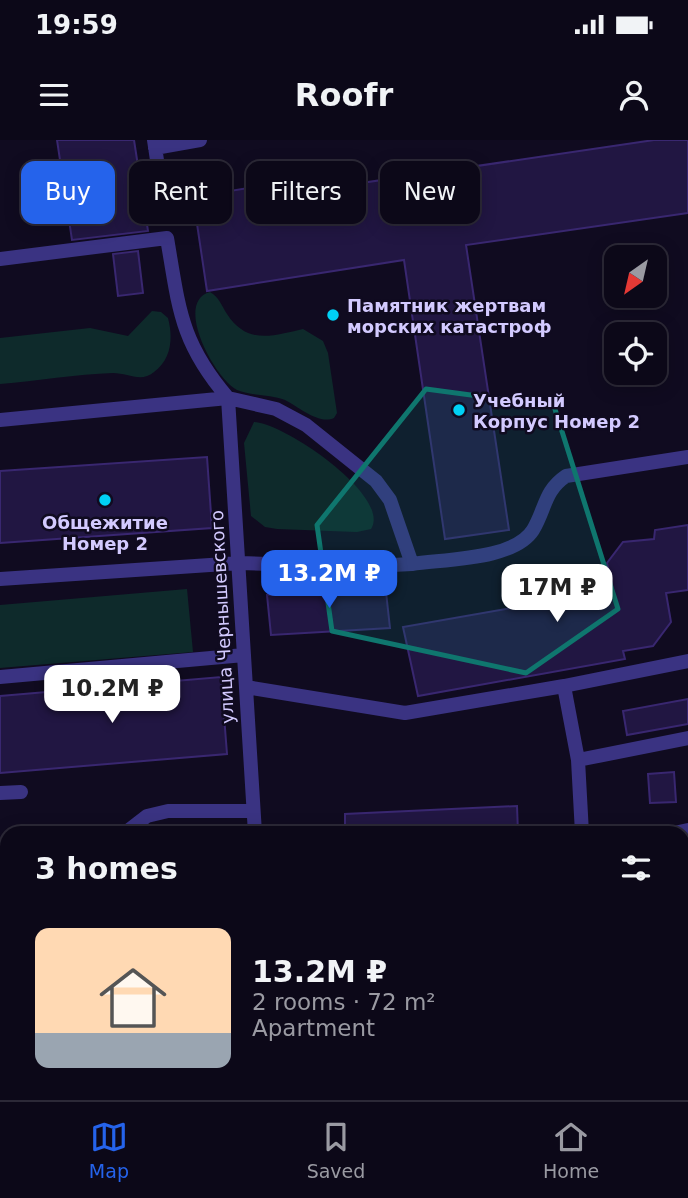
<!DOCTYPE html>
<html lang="en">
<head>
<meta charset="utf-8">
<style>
  :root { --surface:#0c0818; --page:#151121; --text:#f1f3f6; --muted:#9a9aa2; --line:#2c2937; --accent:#2563eb }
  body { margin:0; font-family:"DejaVu Sans",sans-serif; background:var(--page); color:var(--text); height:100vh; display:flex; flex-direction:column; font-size:26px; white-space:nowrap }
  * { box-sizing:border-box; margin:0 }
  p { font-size:23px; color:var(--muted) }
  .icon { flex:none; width:38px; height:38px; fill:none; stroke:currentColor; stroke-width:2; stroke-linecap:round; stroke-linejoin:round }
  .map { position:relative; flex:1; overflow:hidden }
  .drawer { position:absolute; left:0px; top:686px; width:690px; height:275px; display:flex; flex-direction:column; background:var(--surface); border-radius:21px 21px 0 0; box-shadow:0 4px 18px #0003,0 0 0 2px var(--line) }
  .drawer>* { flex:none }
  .top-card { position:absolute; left:21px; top:21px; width:648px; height:63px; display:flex; gap:14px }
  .needle { width:46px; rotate:214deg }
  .buttons { position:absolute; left:604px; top:105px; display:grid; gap:14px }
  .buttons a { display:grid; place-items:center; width:63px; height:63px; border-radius:14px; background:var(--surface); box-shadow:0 4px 18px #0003,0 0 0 2px var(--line); font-size:35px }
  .price { position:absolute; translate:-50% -60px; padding:0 16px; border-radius:14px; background:#fff; color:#222; font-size:23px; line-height:46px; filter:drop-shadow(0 2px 4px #0008) }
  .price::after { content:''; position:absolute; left:50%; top:42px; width:21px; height:16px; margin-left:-10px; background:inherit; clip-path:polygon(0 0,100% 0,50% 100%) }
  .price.active { background:var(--accent); color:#fff }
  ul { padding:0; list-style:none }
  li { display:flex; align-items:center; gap:21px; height:175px; padding:0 35px }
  li span { display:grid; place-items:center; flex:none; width:196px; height:140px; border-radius:14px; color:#555 }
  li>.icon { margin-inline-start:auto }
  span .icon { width:84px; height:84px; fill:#fffc; stroke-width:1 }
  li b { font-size:30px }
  h2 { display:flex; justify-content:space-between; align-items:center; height:84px; padding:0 35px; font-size:30px }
  .tag { padding:0 24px; border-radius:14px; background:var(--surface); box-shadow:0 4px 18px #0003,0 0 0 2px var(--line); font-size:24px; line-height:63px }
  .tag.active { background:var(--accent); color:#fff }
  .status { display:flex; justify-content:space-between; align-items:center; height:49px; padding:0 35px; background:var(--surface); direction:ltr }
  .status svg { height:19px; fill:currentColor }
  header { display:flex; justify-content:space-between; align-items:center; height:91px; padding:0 35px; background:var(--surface); font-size:32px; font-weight:700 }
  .menu { display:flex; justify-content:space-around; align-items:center; height:98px; border-top:2px solid var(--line); background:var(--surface); font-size:19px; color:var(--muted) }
  .menu a { display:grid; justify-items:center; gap:4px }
  .menu .active { color:var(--accent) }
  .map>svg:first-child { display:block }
  .green { fill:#0e2a2b }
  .building { fill:#211642; stroke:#392770; stroke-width:2 }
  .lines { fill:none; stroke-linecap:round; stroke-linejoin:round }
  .service { stroke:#3a3382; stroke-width:14 }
  .marked { fill:#0f766e; fill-opacity:0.2; stroke:#0f766e; stroke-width:5; stroke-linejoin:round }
  .poi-dot { fill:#00d1f5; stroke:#100b20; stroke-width:2.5 }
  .labels { text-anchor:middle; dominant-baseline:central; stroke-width:5; stroke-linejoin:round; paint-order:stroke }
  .poi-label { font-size:18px; font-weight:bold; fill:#d3caff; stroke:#100b20; text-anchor:start }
  .street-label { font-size:18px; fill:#d3caff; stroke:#100b20 }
</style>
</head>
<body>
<div class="status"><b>19:59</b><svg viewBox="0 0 49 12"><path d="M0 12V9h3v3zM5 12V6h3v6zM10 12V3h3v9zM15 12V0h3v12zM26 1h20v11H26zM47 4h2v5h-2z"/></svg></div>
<header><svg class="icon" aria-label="menu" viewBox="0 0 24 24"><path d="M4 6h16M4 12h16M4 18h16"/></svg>Roofr<svg class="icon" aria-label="person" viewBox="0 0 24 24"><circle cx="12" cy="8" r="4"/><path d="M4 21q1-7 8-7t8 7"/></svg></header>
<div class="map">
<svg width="688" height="960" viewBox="0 0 688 960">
  <rect width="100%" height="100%" fill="#100b20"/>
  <path class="green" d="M210,152c10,6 11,13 17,22 20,31 46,22 76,15l20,12 5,12 9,60 -3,5c-15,7 -35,-11 -49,-18 -15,-6 -34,-4 -48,-10 -22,-11 -64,-88 -27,-98z
    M152,171l9,1 7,6c5,19 4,41 -14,54 -13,11 -26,1 -41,1 -37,1 -76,8 -113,11v-46l90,-10 38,8z
    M254,282c30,1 138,74 117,107l-14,3 -80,-3 -12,-2 -14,-11 -7,-73z
    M187,449l6,63 -193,16v-63z"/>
  <path class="building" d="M57,0h77l14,91 -76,9z
    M654,0h34v73l-222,32 43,285 -64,9 -41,-279 -197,31 -14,-94 167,-27 1,13z
    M138,111l5,42 -25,3 -5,-42z
    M207,317l5,71 -212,15v-72z
    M688,385v65l-22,3 5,29 -18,24 -30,5 2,8 -207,37 -15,-69 210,-37 -6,-27 16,-21 31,-3 1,-9z
    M385,443l5,45 -119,7 -4,-40z
    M221,537l6,77 -227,19v-77z
    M688,559v25l-61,11 -4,-24z
    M674,632l2,30 -26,1 -2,-29z
    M517,666l1,27h-173v-19z"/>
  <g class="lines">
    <path class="service" d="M154,0l9,61
      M155,8l45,-8
      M0,119l167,-21c12,70 13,104 61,160
      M228,258l27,435
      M0,280l228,-22 48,11 30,16 70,56 14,19 22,64c33,-5 102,-4 121,-34 13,-22 11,-39 33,-54l122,-19
      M0,439l240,-16 114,4 58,-3
      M0,537l244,-22
      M564,546l14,74 4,73
      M246,547l159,26 159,-27 124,-25
      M578,620l110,-22
      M0,653l21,-1
      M125,693l22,-17 21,-5h85
      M674,693l14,-3
      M0,838l7,11
      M685,876l3,18
      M0,950l7,1
      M53,954l3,6
      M514,954l21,6"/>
  </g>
  <path class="marked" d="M426,249l128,17 64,203 -92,64 -194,-42 -15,-106z"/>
  <g class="poi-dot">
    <circle cx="333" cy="175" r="7"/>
    <circle cx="459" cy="270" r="7"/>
    <circle cx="105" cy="360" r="7"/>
  </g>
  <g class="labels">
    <g class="poi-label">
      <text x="347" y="165">Памятник жертвам<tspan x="347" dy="21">морских катастроф</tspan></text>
      <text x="473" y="260">Учебный<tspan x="473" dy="21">Корпус Номер 2</tspan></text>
      <text x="105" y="382" text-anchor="middle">Общежитие<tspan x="105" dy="21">Номер 2</tspan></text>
    </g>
    <g class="street-label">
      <text transform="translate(222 477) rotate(-93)">улица Чернышевского</text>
    </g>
  </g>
</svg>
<div class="buttons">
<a><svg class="needle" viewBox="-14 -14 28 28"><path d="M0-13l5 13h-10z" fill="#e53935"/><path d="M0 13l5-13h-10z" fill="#9a9aa2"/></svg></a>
<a><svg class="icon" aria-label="locate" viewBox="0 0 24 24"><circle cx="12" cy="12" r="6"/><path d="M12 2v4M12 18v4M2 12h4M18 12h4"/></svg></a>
</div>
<b class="price active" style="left:329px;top:470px">13.2M ₽</b>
<b class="price" style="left:557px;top:484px">17M ₽</b>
<b class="price" style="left:112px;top:585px">10.2M ₽</b>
<div class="top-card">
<a class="tag active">Buy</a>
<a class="tag">Rent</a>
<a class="tag">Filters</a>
<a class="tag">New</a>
</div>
<section class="drawer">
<h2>3 homes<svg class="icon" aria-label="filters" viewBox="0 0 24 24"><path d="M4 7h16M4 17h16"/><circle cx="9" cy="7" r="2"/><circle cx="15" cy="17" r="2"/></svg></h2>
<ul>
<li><span style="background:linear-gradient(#ffd9b3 75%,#9aa5b1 0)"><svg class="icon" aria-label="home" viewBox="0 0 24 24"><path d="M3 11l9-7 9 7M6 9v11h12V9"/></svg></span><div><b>13.2M ₽</b><p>2 rooms · 72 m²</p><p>Apartment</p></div></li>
</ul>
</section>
</div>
<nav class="menu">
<a class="active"><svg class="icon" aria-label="map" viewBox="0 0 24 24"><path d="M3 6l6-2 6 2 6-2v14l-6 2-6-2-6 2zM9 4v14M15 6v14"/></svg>Map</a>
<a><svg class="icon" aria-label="saved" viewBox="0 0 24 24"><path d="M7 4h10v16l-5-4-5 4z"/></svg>Saved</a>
<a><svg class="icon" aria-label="home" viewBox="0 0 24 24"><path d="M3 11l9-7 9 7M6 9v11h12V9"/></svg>Home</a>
</nav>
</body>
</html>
